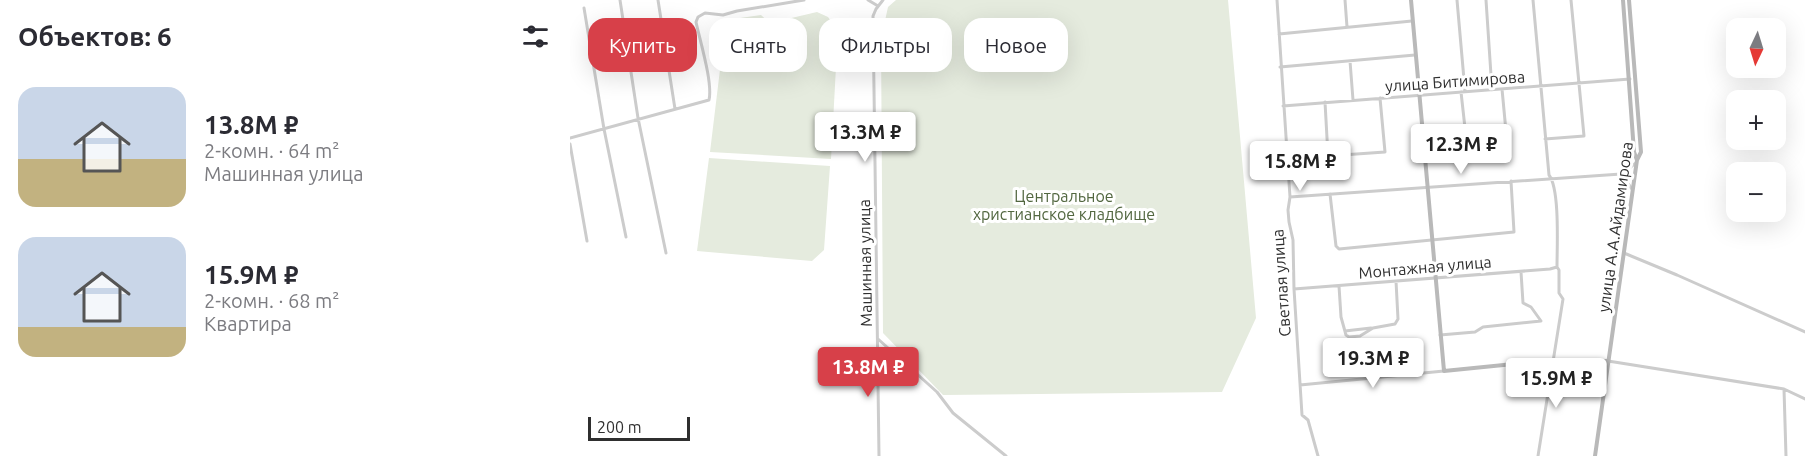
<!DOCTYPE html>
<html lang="ru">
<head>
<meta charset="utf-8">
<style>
  :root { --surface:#fff; --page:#f2f2f3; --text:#2b2b33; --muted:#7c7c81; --accent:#d74049 }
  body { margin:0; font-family:Ubuntu,sans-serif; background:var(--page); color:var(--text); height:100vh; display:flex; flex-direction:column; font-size:22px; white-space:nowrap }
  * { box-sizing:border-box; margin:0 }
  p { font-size:20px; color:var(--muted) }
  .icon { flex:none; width:33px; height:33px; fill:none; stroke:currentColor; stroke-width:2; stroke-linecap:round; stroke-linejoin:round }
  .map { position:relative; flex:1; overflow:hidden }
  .details { display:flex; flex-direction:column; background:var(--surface); width:570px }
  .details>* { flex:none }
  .top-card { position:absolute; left:18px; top:18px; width:570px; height:54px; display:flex; gap:12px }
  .needle { width:39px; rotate:184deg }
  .buttons { position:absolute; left:1156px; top:18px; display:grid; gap:12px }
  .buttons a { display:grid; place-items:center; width:60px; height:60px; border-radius:12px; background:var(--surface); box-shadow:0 6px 24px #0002; font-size:30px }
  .scale { position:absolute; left:18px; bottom:15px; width:102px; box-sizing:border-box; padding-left:6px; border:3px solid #2f2f2f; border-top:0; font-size:16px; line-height:21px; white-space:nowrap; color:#2f2f2f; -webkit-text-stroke:4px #fff; paint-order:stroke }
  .price { position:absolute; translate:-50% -51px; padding:0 14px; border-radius:6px; background:#fff; color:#222; font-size:20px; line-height:39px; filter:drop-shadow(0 2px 3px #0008) }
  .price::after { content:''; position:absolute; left:50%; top:36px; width:18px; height:14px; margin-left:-9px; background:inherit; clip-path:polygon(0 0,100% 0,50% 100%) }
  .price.active { background:var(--accent); color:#fff }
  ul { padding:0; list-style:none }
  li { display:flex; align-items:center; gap:18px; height:150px; padding:0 18px }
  li span { display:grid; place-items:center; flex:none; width:168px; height:120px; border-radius:18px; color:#555 }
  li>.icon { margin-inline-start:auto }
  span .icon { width:72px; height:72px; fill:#fffc; stroke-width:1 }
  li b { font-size:26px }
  h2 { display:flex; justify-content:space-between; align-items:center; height:72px; padding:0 18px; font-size:26px }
  .pill { padding:0 21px; border-radius:18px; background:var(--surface); box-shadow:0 6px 24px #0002; font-size:21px; line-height:54px }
  .pill.active { background:var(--accent); color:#fff }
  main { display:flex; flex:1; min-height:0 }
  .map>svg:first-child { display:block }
  .green { fill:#e5ebde }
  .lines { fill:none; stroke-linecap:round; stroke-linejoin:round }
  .street { stroke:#ccc; stroke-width:3 }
  .secondary { stroke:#b9b9b9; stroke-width:4 }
  .labels { text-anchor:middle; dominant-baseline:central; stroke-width:6; stroke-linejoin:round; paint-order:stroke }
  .street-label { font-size:16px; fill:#2f2f2f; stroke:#fff }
  .park-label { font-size:16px; fill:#526740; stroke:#fff }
</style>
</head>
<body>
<main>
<section class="details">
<h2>Объектов: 6<svg class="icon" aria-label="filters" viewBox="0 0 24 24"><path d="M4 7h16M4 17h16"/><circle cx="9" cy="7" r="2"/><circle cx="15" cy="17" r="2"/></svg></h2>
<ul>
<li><span style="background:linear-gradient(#c9d6e8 60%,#c2b280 0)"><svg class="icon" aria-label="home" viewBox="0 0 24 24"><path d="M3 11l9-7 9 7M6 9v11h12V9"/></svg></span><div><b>13.8M ₽</b><p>2-комн. · 64 m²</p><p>Машинная улица</p></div></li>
<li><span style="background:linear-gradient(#c9d6e8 75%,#c2b280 0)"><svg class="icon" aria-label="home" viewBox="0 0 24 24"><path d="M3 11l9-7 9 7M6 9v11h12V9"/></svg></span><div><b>15.9M ₽</b><p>2-комн. · 68 m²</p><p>Квартира</p></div></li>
</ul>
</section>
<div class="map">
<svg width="1235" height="456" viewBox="0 0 1235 456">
  <rect width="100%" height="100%" fill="#fff"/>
  <path class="green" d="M326,0h332l28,318 -34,74 -279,3 -60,-62 -2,-294 7,-32z
    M247,12l11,5 5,7 -4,42 7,1 -5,92 -121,-7 16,-132 35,-5 9,8z
    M139,158l121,8 -6,84 -12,11 -115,-10z"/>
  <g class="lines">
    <path class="street" d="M50,0l18,118 28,135
      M88,0l17,109
      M298,0l10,6
      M707,0l13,197 -2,13 1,12 4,18 1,49 8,126 6,5 10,36
      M775,0l2,27
      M887,0l8,91
      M916,0l6,90
      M963,0l16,175c11,14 8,72 8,92l2,3v23l4,6 -25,157
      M14,8l20,121 22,108
      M709,34l133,-13
      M780,61l3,39
      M710,67l135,-12
      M891,92l6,54 40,-4 -5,-53
      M755,102l3,54 57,-4 -5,-54
      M713,106l347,-27
      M0,138l139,-38c4,-17 -9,-59 -13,-78l2,-5 7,-4 18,2 14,-4 67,-11
      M975,139l39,-3 -13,-136
      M0,144l17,97
      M1051,174l11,15
      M760,194l6,52 3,3 175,-17 -3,-51
      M720,197l331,-23 15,-11
      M1054,253l53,22 128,57
      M769,286l2,31 5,18 3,2 11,-1 13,-8 22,-4 3,-5 -2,-38
      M724,289l256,-20 7,-2
      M775,331l26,-3
      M870,335l35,-3 8,-5 58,-6 -10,-14 -8,-4 -2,-31
      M308,339l59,53 16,21 53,43
      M1038,361l176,28 21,10
      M730,385l144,-14
      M1214,389l2,67
      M309,456l-6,-440 3,-7 7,-9"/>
    <path class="secondary" d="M841,0l33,371 109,-11 55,1
      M1053,0l11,152 3,8
      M1025,456l42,-296 4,-8 -12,-152"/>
  </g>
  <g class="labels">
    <g class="street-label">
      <text transform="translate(885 81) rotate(-4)">улица Битимирова</text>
      <text transform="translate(1045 227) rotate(-82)">улица А.А.Айдамирова</text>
      <text transform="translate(295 263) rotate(-91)">Машинная улица</text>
      <text transform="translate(855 267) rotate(-5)">Монтажная улица</text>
      <text transform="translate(711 283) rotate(-94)">Светлая улица</text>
    </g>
    <g class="park-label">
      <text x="494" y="196">Центральное<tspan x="494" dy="18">христианское кладбище</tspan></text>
    </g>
  </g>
</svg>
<div class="buttons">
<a><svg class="needle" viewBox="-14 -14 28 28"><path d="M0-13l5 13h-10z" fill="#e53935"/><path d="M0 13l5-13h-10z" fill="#7c7c81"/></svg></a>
<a>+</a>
<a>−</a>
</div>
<div class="scale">200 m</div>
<b class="price" style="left:295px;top:163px">13.3M ₽</b>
<b class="price" style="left:891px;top:175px">12.3M ₽</b>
<b class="price" style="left:730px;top:192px">15.8M ₽</b>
<b class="price" style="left:803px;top:389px">19.3M ₽</b>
<b class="price active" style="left:298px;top:398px">13.8M ₽</b>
<b class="price" style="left:986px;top:409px">15.9M ₽</b>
<div class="top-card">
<a class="pill active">Купить</a>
<a class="pill">Снять</a>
<a class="pill">Фильтры</a>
<a class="pill">Новое</a>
</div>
</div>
</main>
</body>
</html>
